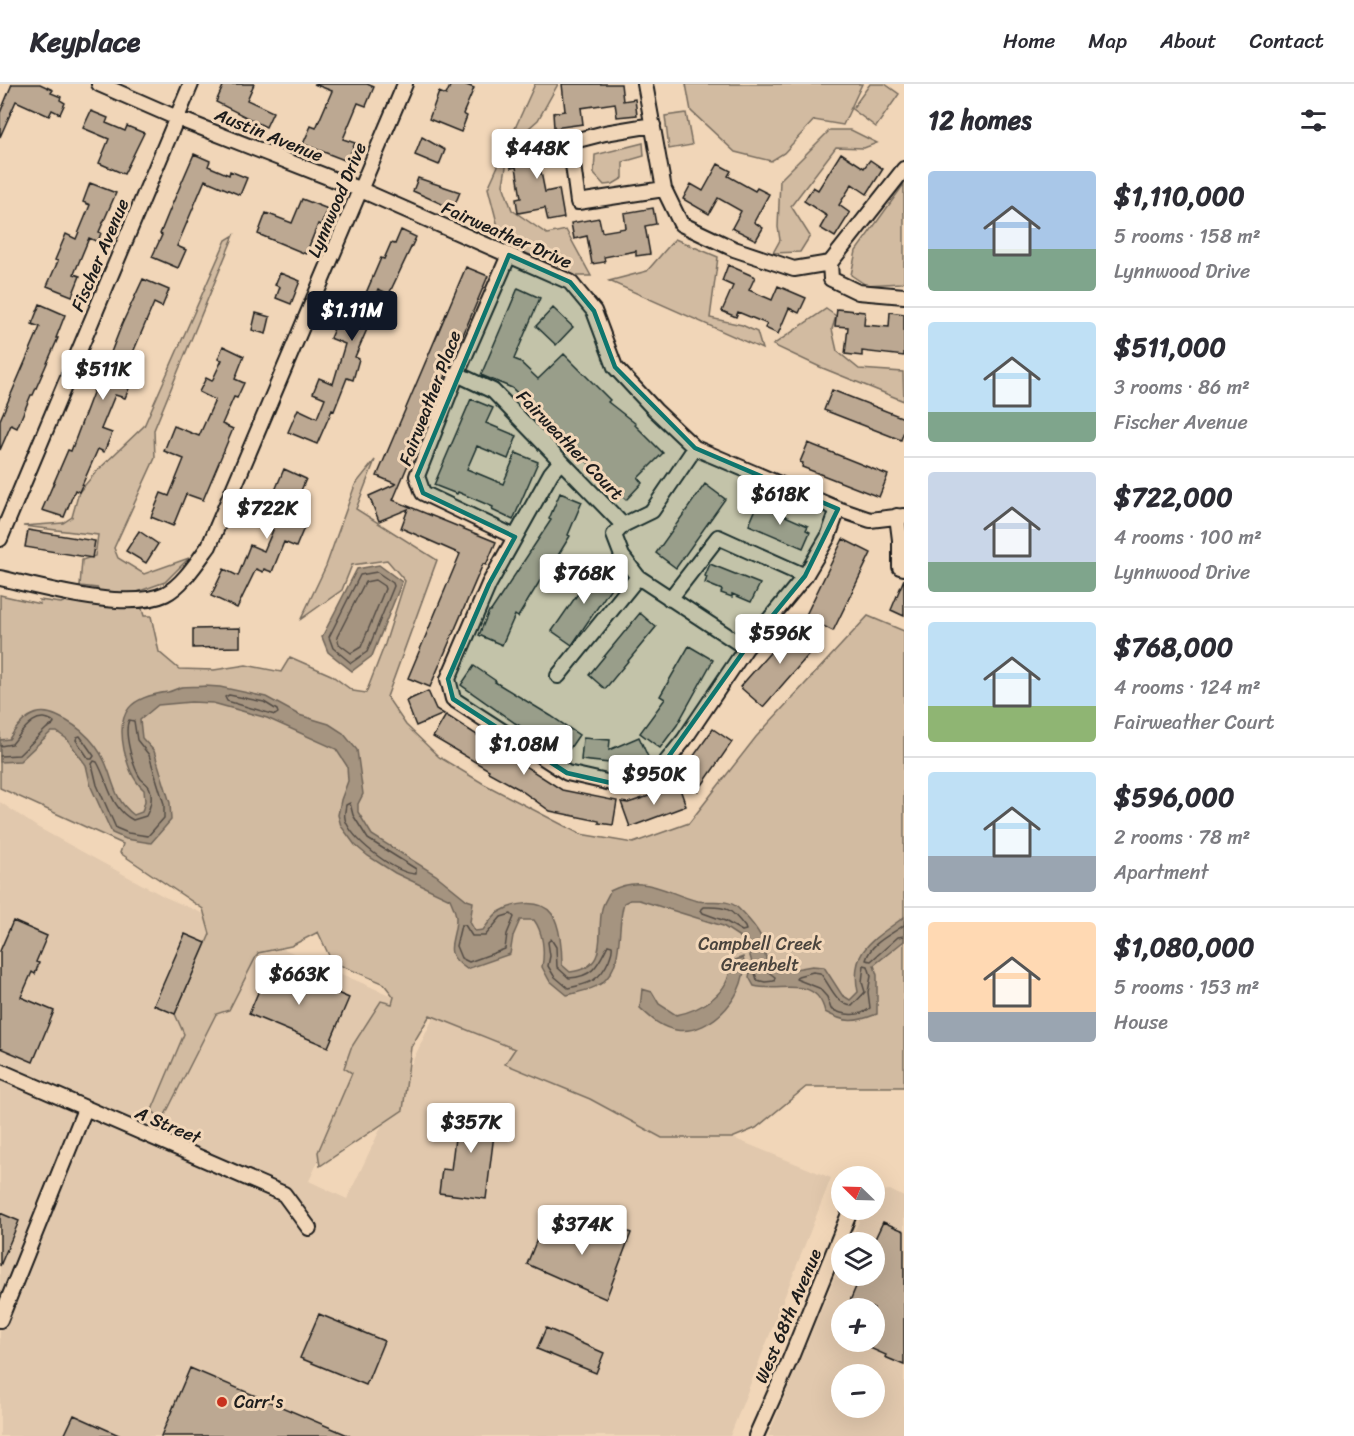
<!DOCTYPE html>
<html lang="en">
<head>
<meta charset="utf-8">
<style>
  :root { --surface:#fff; --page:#f7f7f7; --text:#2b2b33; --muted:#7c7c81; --line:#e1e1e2; --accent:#111827 }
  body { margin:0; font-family:Sriracha,sans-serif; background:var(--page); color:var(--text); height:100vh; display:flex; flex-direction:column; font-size:22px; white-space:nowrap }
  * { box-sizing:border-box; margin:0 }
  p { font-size:20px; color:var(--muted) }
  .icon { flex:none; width:33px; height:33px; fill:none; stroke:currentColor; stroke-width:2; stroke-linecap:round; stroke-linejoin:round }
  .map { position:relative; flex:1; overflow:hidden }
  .sheet { display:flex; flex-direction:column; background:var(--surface); width:450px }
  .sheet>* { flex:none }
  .needle { width:39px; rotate:293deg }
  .fabs { position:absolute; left:831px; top:1082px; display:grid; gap:12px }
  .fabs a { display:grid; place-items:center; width:54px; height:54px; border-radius:50%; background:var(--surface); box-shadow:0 6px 24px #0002; font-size:30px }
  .price { position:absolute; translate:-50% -51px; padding:0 14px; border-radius:6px; background:#fff; color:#222; font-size:20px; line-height:39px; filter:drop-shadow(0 2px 3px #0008) }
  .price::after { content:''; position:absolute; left:50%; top:36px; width:18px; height:14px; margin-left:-9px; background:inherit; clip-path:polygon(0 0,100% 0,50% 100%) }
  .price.selected { background:var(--accent); color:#fff }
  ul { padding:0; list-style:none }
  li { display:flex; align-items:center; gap:18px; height:150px; padding:0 24px }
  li+li { border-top:2px solid var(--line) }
  li span { display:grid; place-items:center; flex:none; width:168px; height:120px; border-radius:6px; color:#555 }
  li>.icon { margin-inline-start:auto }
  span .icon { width:72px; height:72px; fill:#fffc; stroke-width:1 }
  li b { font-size:26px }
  h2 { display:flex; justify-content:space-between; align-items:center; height:72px; padding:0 24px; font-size:26px }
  header { display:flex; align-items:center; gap:36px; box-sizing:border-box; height:84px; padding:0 30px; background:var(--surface); border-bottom:2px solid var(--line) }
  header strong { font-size:28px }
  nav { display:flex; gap:33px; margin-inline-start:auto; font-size:21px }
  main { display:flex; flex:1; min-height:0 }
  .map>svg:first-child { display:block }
  .built { fill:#e1c8ad; fill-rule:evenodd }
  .green { fill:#d2bba1; stroke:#776c5e; stroke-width:1.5 }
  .water { fill:#a59480; stroke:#6e6458; stroke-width:1.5 }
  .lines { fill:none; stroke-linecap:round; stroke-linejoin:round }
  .shore { stroke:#534c44; stroke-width:1.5 }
  .building { fill:#bca892; stroke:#1c1c1c; stroke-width:1.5 }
  .minor-casing { stroke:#1c1c1c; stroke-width:18 }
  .minor { stroke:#f1d6b8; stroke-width:14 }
  .marked { fill:#0f766e; fill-opacity:0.2; stroke:#0f766e; stroke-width:4.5; stroke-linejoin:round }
  .poi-dot { fill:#c8321e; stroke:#f1d6b8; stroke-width:2 }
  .labels { text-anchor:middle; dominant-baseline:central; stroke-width:6; stroke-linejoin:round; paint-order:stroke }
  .street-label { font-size:18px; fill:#1c1c1c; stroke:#f1d6b8 }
  .park-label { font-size:18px; fill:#4a443d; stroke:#f1d6b8 }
  .poi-label { font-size:18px; fill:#1c1c1c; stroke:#f1d6b8; text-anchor:start }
</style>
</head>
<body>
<header>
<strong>Keyplace</strong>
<nav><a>Home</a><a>Map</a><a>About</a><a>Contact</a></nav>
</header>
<main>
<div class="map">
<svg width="904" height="1352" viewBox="0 0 904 1352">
  <rect width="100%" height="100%" fill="#f1d6b8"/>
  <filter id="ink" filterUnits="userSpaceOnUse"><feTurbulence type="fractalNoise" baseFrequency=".0167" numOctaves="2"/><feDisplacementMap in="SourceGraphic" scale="12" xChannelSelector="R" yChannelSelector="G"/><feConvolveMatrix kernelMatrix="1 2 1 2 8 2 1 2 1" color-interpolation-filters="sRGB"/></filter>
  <g filter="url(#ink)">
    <path class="built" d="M0,718l37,25 128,70 229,100 -85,184 38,18 87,-183 397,162 -101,258h-730z
      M890,1106l14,7v239h-136l73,-174 1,13h32v-33h-24l14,-33h10l1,-17zM842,1224h32v33h-32zM842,1290h32v33h-32z"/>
    <path class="green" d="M535,0h23l-20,36 -17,15 -13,20 -5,30 9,25 35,24 19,-4 25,46h-15l-74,-34 -14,-54z
      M686,0h176l-19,41 -29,-5 -30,33 -13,8 -36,-9 -44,-41z
      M870,0h15l14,10 -23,33 -24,-18z
      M686,29l6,32 -23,4 -4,-33z
      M830,46h21l26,13 -13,5 -28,-1 -45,59 19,30 -10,16 -27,1 7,-13 -2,-13 2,-47z
      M643,59l1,13 -21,6v16l-10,6 -9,1 -10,-11 1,-19z
      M904,100v97l-3,2 -35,2 -15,-10 5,-24z
      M234,151l-80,195 1,28 -41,90 4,10 26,16 45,-16 -24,24 -28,10 7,24h7l8,36 20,17 35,1 32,-5 35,7 9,-15 41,18 22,16 13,2 19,-49 20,-63 -18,-21 -35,5 -10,25 -41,29 25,-53 29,-81 20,-25 -19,49 81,51 -50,137 19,28 33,32 45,27 96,50 53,9 56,-20 67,-86 112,-121 36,15v456h-98l-50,41 -24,10h-70l-72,-39 -85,-35 10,-15 -85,-34 -19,32 -8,63 -83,56 -2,-14 34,-79 -8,-5 7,-20 30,-47 11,3 2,-7 -11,-14 -51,-21 -14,-30 -27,14 -33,7 -29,57 -13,4 -54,107 -10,-11 32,-76 -9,-20 35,-80 -7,-25 -83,-56 3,-9 -123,-56v-193l40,9 -1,-4 22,3 37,-15 -18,-2 2,-26 13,-4 3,-21 -75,-9 40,-3 9,-6 7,-25 17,-20 48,-46 82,-186z
      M675,155l43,18 -8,61 32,7 15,7 5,17 -153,-68 38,-10z
      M826,225l10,7 -4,13 5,22 22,18 44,3 1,29 -84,-34 -47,-22z"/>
    <path class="water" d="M379,481l23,17 -30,74 -20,15 -24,-19 -6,-15 35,-68z
      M205,602l15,1 46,10 33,18 30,9 14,9 14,17 6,44 -5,10v8l14,23 64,40 31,25 6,2 -3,20 5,9 8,-1c5,-6 10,-15 16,-18 15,-9 41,-14 53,2 8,11 10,36 10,51l8,7c40,-5 26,-36 32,-63 1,-6 6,-12 8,-18 10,-5 20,-8 31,-7 20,1 37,13 57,17 13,2 30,-3 40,7 7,7 19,20 23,29 7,15 -1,24 17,35l34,-6 12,1 18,28 8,5 8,-8c-9,-43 17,-53 46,-75v24l-30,24 3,10v39c-23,9 -31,9 -52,-2 -9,-38 -44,-19 -71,-26l-5,-9 3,-14 -6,-22 -23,-15 -84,-26h-9l-6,3c-8,25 1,61 -22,80 -9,7 -24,9 -35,12l-18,-15 -7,-13c3,-16 1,-35 -8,-47h-14l-7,16 -3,18 -43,15c-27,-17 -11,-27 -11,-51 0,-6 -4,-14 -6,-19l-55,-26 -27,-17 -13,-11 -14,-19 -3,-11 3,-15 7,-19 -1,-15 -11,-17 -69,-31 -54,-15 -22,-1 -33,3 -18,15 2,18 12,13 16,52 1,17 -20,23 -25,-4 -14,-6 -21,-46 -5,-22 -19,-26 -10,-7h-6l-31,29 -20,1v-22l9,-1c11,-18 26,-34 48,-23 25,11 43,30 52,56 6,18 9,31 25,43l8,-3 3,-11 -1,-11c-12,-11 -16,-24 -20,-40 -8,-40 7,-53 44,-58 5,-1 9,-4 14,-5 7,-1 15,0 23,-1z
      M743,873c8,34 -31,79 -67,73 -16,-3 -25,-12 -36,-22l2,-19 10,3 7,12 17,11c25,-5 56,-22 54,-53z"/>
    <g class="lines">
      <path class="shore" d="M377,488l16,11 1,3 -27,66 -16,11 -18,-15 -4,-11 31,-62z
        M375,496l9,6 1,3 -24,58 -10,6 -12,-9 -2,-7 28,-55z
        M229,611l35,7 13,8 1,3 -3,2 -48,-14 -2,-4z
        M129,636l5,1 3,19 12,15 15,49v14l-16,18 -20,-3 -12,-5 -19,-43 -5,-21 2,-3 3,1c12,21 13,46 36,58l13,-4c4,-7 7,-18 4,-27 -1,-4 -6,-7 -9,-10 -8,-11 -18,-47 -12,-59z
        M80,652l14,20 -2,3h-3l-13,-19 1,-3z
        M0,662l12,-2c11,-13 23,-35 42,-22l-1,3 -6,3 -28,27 -19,1
        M350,719l3,12 15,24 48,30v5c-20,0 -60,-32 -69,-50 -4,-7 -2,-12 -1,-19z
        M704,823c24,-1 27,2 41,20l1,3 -4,1 -17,-10 -22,-8 -2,-3z
        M511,830l3,3 -7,17 -2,15 -36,13 -8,-4 -5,-12 5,-21h4l7,11h13l16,-19z
        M904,841c-13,10 -33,17 -38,35l5,1 27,-24 6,-1
        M551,855l5,8 1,20 12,11c25,-1 29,-14 39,-33l4,1c1,5 -1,8 -3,14 -9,21 -20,24 -41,28l-14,-12 -6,-10 2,-10 -2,-14z
        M759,881l16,12 -1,4 -9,1 -8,-2 -2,-7z
        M864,881l4,1 3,10 -3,16 2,16c-11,10 -27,7 -39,1l-4,-12 -8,-9 -23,-9 2,-3 15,-4 7,1c10,11 15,31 32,33l13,-14 -3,-10z"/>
    </g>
    <path class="building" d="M12,0h28l13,6 -2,3 10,4 -1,3 5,3 -5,11 -8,-4 -3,6 -33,-15 -16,36v-24z
      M224,0h30l-7,16 26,12 -7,15 -50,-25z
      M314,0h53l7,3 -8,19 -8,-3 -15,36 12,4 -8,18 -44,-17 8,-18 5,2 16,-37z
      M451,0h13l10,4 -11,26 4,2 -6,16 -32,-13 10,-27 7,3z
      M562,0h59l2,17 12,-2 2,16 -20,2 -2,-14 -34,5 2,16 -29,4 -1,-15 12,-2z
      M91,27l17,7 -2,5 19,8 2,-5 17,7 -20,41 -25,-11 10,-24 -26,-11z
      M550,51l5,29 -15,3 5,25 14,-3 5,29 -16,3 -3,-13 -27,5 -2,-14 5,-1 -5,-31 -5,1 -3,-13 28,-5 -2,-12z
      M422,53l23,13 -6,15 -24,-10z
      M841,69l23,15 6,-8 13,9 -16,25 -15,-10 -13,21 11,8 -15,24 -15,-9 7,-12 -23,-15 9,-14 5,3z
      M194,70l16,7 -2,5 21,9 1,-4 17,7 -7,17 -35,-15 -28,66 9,4 -8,18 -26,-11 10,-22 -2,-1 11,-27z
      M718,80l13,7 -3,5 27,15 2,-3 12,6 -15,28 9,6 -7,12 -24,-12 9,-17 -23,-13 -9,16 -26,-15 8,-15 12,7z
      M418,94l42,14 -7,17 -40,-18z
      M90,99l26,10 -17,39 2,1 -3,9 -9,-4 -15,36 6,2 -8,20 -25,-10 11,-25 -3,-1 11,-26 10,5 14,-34 -7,-3z
      M302,115l26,10 -7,16 -3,-1 -12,30 -48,-20 8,-21 26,10z
      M653,124l3,16 -11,2 5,28 -14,2v-5l-32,6 1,5 -13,2 -5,-28 -13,3 -3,-16 28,-5 3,14 24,-4 -2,-15z
      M401,146l15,7 -27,57 -11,-5 -15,36 5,2 -13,30 4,2 -6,21 -6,-2 -13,33 -2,-1 -15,34 -29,-12 10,-23 19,9 8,-20 -12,-5 6,-15 14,6 12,-40 -15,-6 6,-14 11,4 4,-8 3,1 27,-63 3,1 7,-16 4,1z
      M728,181l27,12 -6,13 23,10 6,-14 28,12 -7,15 -10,-5 -11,26 -13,-6 2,-4 -29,-12 -2,5 -14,-6 11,-25 -11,-5z
      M466,183l22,9 -95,224 103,42 -10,23 -3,-1 -53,123 -22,-9 52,-124 -59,-26 7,-19 -29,12 -10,-25 27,-12 -19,-8z
      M280,189l20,8 -9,23 -15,-6 4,-11 -5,-2z
      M143,195l26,11 -7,17 -8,-4 -31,73 10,3 -8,19 -10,-3 -14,34 11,4 -8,19 -6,-3 -19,43 -4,-2 -11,27 -22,-7 26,-60 3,1 23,-61 2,1 26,-67z
      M518,204l22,10 -26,61 5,2 19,18 26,-25 46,46 -2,2 28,22 -1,1 28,28 -25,25 4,5 -16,17 -114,-112 -31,-13z
      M40,220l25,11 -9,23h2l-25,57h-2l-14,33 -6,-3 -11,25v-30l40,-93 -8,-3z
      M553,224l20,19 -17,18 -20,-19z
      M837,225l28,3 -1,13 25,2 1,-15 14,2v42l-42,-5v5l-17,-2 3,-27 -13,-1z
      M256,229l14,4 -4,17 -14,-4z
      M223,262l21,10 -9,23 9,4 -7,15 -3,-1 -12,27 11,5 -30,71 -17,-6 -13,32 -22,-9 10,-24 8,3 15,-37 -20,-8 10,-25 25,10 16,-36 -16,-8 7,-14 6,3 10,-21 -4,-1z
      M832,306l72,28v13l-3,9 -77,-30z
      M471,315l22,9 -7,15 31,13 -9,23 -31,-13 -10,23 36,15 13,-31 22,9 -25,58 -21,-10 1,-3 -35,-15 -1,2 -23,-9z
      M808,359l80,32 -9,22 -77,-30 1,-4 -3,-1z
      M284,385l22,10 -16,37 16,7 -10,24 -12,-5 -12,30 -8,-3 -1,3 -7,-3 -19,39 -26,-12 13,-27 14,7 12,-31 14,6 9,-21 -12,-6z
      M705,400l20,15 -49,69 -20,-15z
      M560,409l22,9 -14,33 2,1 -16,26 -2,-1 -34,56 -3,-2 -13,30 -23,-10 10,-24h2l60,-91 -2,-1z
      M758,420l50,22 -2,4 4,2 -7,16 -54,-23z
      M28,446l67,11 -3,17 -67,-11z
      M139,447l19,13 -12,19 -20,-12z
      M843,455l28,14 -38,78 -28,-14z
      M710,480l50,20 -9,18 -19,-8v3l-11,-4 1,-3 -17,-7 2,-6 -2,-1z
      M597,482l20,13 -45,66 -20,-14z
      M904,495v37l-13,-6z
      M640,529l16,14 -51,62 -16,-14z
      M796,539l23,20 -56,64 -23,-20z
      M240,544v19l-47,1v-19z
      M689,562l24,14 -36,65 -17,23 -20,-15 25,-34 -5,-3z
      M474,582l22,15 -1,1 56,34 28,19 -13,19 -51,-31 -54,-38z
      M428,607l8,18 8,5 -28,12 -10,-25z
      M446,631l116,75 55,11 -4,24 -14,-2v-2l-49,-10 -31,-22 -31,-17 1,-2 -56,-33z
      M713,645l19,13 -34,49 -20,-13z
      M639,653l10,22 -27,12 -3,-7 -38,-4 2,-22 27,2 -1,10z
      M679,702l7,20 -56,21 -9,-25 7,1z
      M13,837l34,15 -11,26 3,1 -4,11 -3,-2 -11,25 33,14 -21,51 -33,-14v-97z
      M185,850l21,9 -31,71 -21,-9z
      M270,880l79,34 -21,49 -79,-33z
      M459,1022l38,4 -11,89 -47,-6 3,-24 9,1z
      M0,1129l19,8 -19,45z
      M592,1134l39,15 -25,66 -79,-35 15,-37 38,15z
      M883,1138l21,9v134l-19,-8 1,-2 -32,-14h20v-33h-27l14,-33h13v-34z
      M319,1230l65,27 -18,44 -66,-27z
      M546,1244l58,25 -8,20 -59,-24z
      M190,1284l160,68h-189z
      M74,1331l47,21h-57z"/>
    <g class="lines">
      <g class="minor-casing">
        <path id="minor" d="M99,0l78,34 184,72 209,92 24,29 21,56 40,43 40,38 143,61 32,11 34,-4
          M645,0l19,105 17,35 53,25 60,20 36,-6 74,-94
          M653,41l-48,8 -35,9 8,60 86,-13
          M509,171l-52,119 -40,102 6,17 92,44
          M830,179l1,16 27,13 46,4
          M457,290l36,17 130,134 29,-14 43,-63
          M561,377l-10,12 -62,111 -41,95 5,20 114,74 53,12 34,-8 30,-37 62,-92 59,-72 23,-39 10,-28
          M897,432l3,24v27l4,1
          M623,441l-9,10 8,21 16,21 108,71
          M0,455l191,-455
          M0,494c41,9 127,34 165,16 17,-8 33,-33 44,-48l196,-462
          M670,515l48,-62 87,39
          M558,592l80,-99
          M0,987l284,123 25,34
          M0,1236l85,-211
          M756,1352l33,-74 62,-153"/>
      </g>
      <use href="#minor" class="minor"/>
    </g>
  </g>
  <path class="marked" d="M509,171l61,27 24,29 21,56 80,81 143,61 -33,67 -59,72 -92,129 -34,8 -53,-12 -114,-74 -5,-20 41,-95 26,-47 -92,-44 -6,-17z"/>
  <circle class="poi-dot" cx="222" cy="1318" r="6"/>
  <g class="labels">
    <g class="street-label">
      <text transform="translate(269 51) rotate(22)">Austin Avenue</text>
      <text transform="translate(337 116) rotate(-67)">Lynnwood Drive</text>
      <text transform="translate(507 151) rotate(24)">Fairweather Drive</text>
      <text transform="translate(100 171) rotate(-67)">Fischer Avenue</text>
      <text transform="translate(430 314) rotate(-69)">Fairweather Place</text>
      <text transform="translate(570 361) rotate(46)">Fairweather Court</text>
      <text transform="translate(168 1041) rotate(23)">A Street</text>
      <text transform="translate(788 1232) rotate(-67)">West 68th Avenue</text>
    </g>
    <g class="park-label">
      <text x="760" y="860">Campbell Creek<tspan x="760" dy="21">Greenbelt</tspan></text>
    </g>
    <g class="poi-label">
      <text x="234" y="1318">Carr's</text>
    </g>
  </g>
</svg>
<div class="fabs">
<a><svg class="needle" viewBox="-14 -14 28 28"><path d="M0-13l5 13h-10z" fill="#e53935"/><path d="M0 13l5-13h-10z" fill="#7c7c81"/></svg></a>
<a><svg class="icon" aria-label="layers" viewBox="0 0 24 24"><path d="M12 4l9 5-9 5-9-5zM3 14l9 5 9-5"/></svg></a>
<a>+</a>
<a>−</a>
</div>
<b class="price" style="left:537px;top:96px">$448K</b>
<b class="price selected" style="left:352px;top:258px">$1.11M</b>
<b class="price" style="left:103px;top:317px">$511K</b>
<b class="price" style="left:780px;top:442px">$618K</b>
<b class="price" style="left:267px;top:456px">$722K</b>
<b class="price" style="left:584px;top:521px">$768K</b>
<b class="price" style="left:780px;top:581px">$596K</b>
<b class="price" style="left:524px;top:692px">$1.08M</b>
<b class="price" style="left:654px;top:722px">$950K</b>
<b class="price" style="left:299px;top:922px">$663K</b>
<b class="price" style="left:471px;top:1070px">$357K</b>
<b class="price" style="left:582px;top:1172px">$374K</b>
</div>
<section class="sheet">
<h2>12 homes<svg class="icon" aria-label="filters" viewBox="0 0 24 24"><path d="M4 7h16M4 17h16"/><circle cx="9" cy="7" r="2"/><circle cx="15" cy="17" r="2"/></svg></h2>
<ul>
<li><span style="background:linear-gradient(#a9c7e8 65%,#7fa58c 0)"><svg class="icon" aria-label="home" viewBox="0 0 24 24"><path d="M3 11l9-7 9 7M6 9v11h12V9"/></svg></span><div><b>$1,110,000</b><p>5 rooms · 158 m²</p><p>Lynnwood Drive</p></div></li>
<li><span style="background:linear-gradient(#bfe0f5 75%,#7fa58c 0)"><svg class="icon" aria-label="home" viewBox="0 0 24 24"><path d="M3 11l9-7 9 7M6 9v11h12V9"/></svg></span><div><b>$511,000</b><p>3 rooms · 86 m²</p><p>Fischer Avenue</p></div></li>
<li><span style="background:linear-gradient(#c9d6e8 75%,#7fa58c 0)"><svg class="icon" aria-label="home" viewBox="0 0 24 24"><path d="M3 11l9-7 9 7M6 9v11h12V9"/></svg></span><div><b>$722,000</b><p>4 rooms · 100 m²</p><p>Lynnwood Drive</p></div></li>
<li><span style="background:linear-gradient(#bfe0f5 70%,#8fb573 0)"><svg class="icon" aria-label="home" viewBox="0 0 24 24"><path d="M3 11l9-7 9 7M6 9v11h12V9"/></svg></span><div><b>$768,000</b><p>4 rooms · 124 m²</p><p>Fairweather Court</p></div></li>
<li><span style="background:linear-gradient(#bfe0f5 70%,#9aa5b1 0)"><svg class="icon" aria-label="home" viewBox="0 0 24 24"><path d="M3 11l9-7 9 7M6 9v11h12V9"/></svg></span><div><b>$596,000</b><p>2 rooms · 78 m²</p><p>Apartment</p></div></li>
<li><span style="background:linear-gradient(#ffd9b3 75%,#9aa5b1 0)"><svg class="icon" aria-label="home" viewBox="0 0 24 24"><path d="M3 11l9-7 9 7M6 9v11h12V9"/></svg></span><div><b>$1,080,000</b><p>5 rooms · 153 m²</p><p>House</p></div></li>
</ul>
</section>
</main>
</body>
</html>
